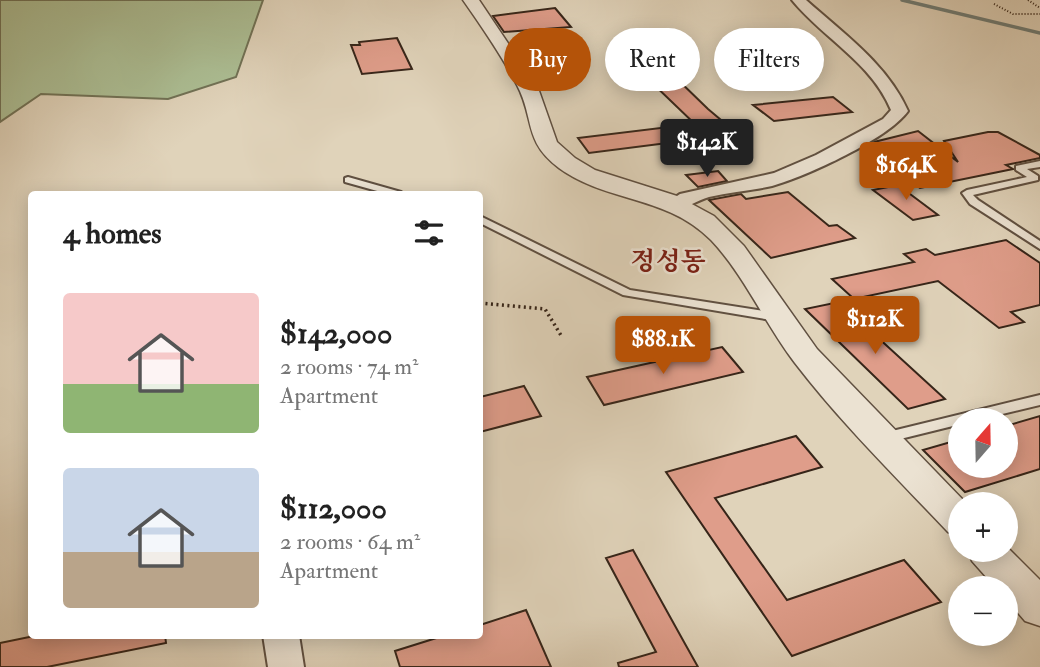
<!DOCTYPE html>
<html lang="en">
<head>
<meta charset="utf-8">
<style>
  :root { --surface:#fff; --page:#f6f6f6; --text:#222; --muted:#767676; --accent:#b45309 }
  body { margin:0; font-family:"IM FELL Double Pica","Noto Serif KR",serif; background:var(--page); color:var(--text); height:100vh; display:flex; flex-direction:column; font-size:26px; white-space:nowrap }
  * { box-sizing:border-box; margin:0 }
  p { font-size:23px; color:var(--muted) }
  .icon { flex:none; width:38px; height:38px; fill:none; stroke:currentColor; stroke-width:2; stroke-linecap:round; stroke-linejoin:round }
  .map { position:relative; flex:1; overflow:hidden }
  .panel { position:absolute; left:28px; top:191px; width:455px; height:448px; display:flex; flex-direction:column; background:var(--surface); border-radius:7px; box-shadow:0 4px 18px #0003 }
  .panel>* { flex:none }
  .top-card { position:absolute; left:504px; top:28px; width:430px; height:63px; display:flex; gap:14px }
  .needle { width:46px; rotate:20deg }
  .buttons { position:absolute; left:948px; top:408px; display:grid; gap:14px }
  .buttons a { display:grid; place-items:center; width:70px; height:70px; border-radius:50%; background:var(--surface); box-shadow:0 4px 18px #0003; font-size:35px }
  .price { position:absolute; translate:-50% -60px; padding:0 16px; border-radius:7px; background:var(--accent); color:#fff; font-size:23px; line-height:46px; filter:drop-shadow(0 2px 4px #0008) }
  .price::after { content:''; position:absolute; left:50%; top:42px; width:21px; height:16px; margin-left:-10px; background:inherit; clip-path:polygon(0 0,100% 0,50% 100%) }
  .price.selected { background:#222; color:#fff }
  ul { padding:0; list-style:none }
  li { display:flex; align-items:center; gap:21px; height:175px; padding:0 35px }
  li span { display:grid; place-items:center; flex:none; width:196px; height:140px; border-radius:7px; color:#555 }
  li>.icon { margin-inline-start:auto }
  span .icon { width:84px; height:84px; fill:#fffc; stroke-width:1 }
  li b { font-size:30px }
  h2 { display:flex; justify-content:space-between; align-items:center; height:84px; padding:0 35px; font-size:30px }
  .pill { padding:0 24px; border-radius:32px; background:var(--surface); box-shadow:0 4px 18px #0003; font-size:24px; line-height:63px }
  .pill.selected { background:var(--accent); color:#fff }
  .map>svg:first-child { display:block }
  .green { fill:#acbe94; stroke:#717256; stroke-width:2 }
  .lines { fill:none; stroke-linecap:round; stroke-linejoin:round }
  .stream { stroke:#6f7d77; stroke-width:3.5 }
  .building { fill:#df9d8a; stroke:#362519; stroke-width:2 }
  .service-casing { stroke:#605041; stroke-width:4 }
  .minor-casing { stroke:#605041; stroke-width:4 }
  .tertiary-casing { stroke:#605041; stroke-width:3 }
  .path-far1 { stroke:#362519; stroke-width:2; stroke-dasharray:1 2; stroke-linecap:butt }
  .path { stroke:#362519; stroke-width:3.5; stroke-dasharray:2 3.5; stroke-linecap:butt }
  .service { fill:#ebe2d2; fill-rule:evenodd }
  .minor { fill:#ebe2d2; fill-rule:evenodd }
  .tertiary { fill:#ebe2d2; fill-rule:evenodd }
  .labels { text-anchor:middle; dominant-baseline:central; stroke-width:5; stroke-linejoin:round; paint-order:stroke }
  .neighbourhood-label { font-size:26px; font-weight:bold; fill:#7a1f14; stroke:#ebe2d2 }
</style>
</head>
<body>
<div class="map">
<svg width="1040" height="667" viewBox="0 0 1040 667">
  <rect width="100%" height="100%" fill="#e0d3ba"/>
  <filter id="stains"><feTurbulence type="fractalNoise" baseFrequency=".00286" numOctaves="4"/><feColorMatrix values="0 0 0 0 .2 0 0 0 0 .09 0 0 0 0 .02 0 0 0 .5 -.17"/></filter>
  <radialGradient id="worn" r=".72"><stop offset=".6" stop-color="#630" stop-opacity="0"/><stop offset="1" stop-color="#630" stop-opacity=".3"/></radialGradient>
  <path class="green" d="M0,0h263l-27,77 -68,22 -127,-5 -41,28z"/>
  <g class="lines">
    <path class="stream" d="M902,0l138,33"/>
  </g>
  <path class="building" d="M555,8l16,19 -67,5 -11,-16z
    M397,38l15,31 -50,5 -11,-29h9l-1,-3z
    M674,76l34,33 19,16 -28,3 -51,-49z
    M833,97l19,15 -78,9 -21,-16z
    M677,126l14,14 -102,13 -11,-15z
    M918,131l40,31 -14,-21 44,-9h10l42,23v3l-34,7 7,4 -93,19 -23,-15 9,-1 -42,-24 10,-6z
    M718,171l9,10 -29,6 -12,-12z
    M898,185l40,30 -25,5 -40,-30z
    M788,192l41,34 8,-1 18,13 -84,20 -62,-58 32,-6 5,5z
    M1006,240l34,23v42l-29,7 13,10 -25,6 -61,-47 -84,18 -22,-20 82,-17 -10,-8 22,-5 9,6z
    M839,302l106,97 -37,10 -103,-100z
    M722,347l21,25 -139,33 -17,-28z
    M524,386l17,30 -61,16v-35z
    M1040,416v53l-75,23 -42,-42 38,-11v27h45v-40z
    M796,436l26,31 -107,31 72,102 117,-40 37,42 -149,54 -126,-184z
    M633,550l51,92 14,25h-79l-1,-4 38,-11 -50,-94z
    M526,610l25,57h-151l-5,-16 51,-16h34v-10z
    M39,635h126l1,8 -119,24h-47v-24z"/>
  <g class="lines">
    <g class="service-casing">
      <path id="service" d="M1040,161v6l-13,2 11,7v4l-65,15 5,5 62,41v8l-70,-45 -8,-11 5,-3 60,-13 -11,-7v-4z
        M348,177l53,15 2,2h-15l-43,-12v-4z
        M480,216l150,74 147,23 6,4 -6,4 -154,-26 -143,-72z
        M1040,395v10l-63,15h-16v4l-77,19 -5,-1 -2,-4 2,-4 5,-1z"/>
    </g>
    <g class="minor-casing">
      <path id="minor" d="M792,0h14c37,33 81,64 102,111 -20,28 -101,65 -136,75 -21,5 -42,6 -63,11 -14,4 -27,15 -41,11l-3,-4 15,-10 94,-21 42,-18 67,-36 8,-9c-20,-48 -67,-71 -99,-110z
        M263,635h36l5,32h-36z"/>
    </g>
    <g class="tertiary-casing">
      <path id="tertiary" d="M463,0h16l59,88 19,54 18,16 20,12 82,26 37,20 30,30 73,103 150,155h-6v33l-13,-5c-52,-55 -107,-109 -153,-169 -30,-39 -50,-87 -84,-123 -44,-45 -104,-37 -152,-72 -36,-27 -24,-49 -42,-83 -15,-29 -35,-58 -54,-85z
        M1006,546l34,34v46l-15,-5 -19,-22v-11h-10l-24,-27 -5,-11h39z"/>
    </g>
    <path class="path-far1" d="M1028,0l12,8
      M994,4l19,10h27"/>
    <path class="path" d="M480,303l65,6 17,28"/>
    <use href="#service" class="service"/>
    <use href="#minor" class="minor"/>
    <use href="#tertiary" class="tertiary"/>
  </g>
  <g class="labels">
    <g class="neighbourhood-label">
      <text x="668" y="262">정성동</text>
    </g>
  </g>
  <rect width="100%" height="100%" filter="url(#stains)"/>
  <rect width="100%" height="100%" fill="url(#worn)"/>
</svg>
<div class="buttons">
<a><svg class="needle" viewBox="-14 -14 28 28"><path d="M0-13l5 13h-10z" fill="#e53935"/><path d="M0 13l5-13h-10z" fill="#767676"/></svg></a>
<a>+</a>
<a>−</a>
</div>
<b class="price selected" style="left:707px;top:179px">$142K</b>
<b class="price" style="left:906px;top:202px">$164K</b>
<b class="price" style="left:875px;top:356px">$112K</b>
<b class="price" style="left:663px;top:376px">$88.1K</b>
<div class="top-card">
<a class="pill selected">Buy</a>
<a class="pill">Rent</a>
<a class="pill">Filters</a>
</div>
<section class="panel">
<h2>4 homes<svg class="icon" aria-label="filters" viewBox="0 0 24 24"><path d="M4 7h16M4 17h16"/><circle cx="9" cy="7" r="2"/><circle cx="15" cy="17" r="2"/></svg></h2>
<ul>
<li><span style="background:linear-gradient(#f6c9c9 65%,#8fb573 0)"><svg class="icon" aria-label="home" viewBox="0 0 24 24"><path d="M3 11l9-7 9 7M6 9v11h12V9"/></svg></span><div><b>$142,000</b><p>2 rooms · 74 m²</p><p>Apartment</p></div></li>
<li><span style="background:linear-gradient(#c9d6e8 60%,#b9a48a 0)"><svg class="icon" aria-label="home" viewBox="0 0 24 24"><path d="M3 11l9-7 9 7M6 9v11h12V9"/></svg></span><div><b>$112,000</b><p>2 rooms · 64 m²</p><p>Apartment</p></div></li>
</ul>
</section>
</div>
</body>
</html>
